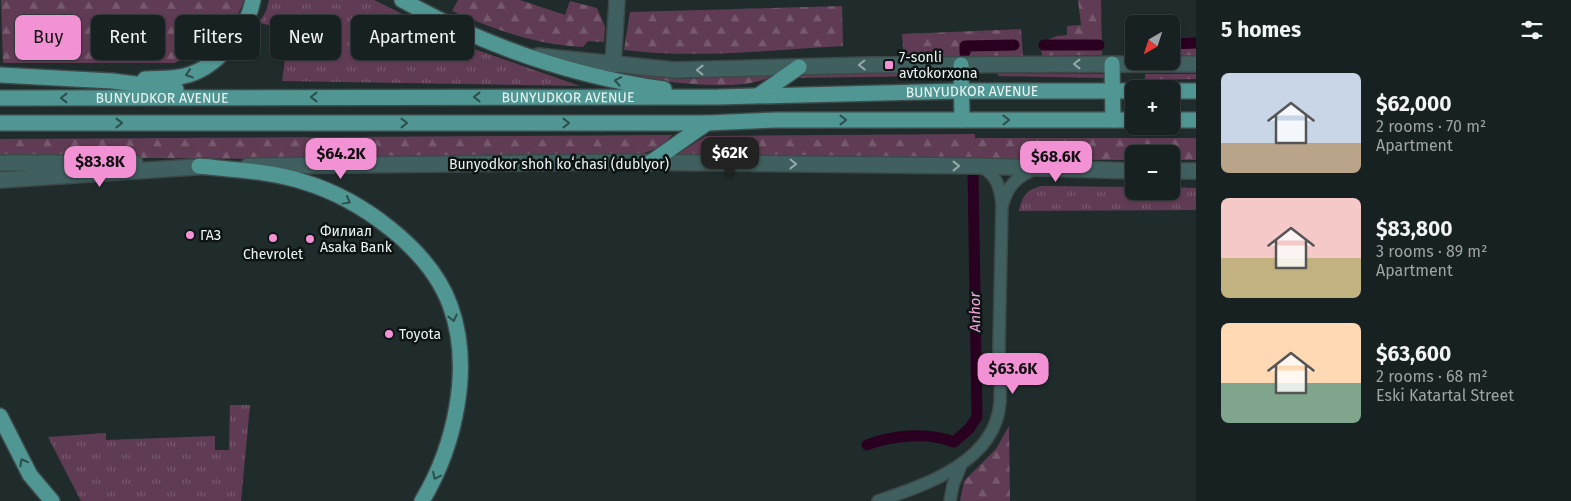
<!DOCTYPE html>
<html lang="en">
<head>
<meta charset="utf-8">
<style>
  :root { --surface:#182121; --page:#21292a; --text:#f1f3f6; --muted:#9fa3a5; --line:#363e3f; --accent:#f391d5 }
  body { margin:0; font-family:"Fira Sans",sans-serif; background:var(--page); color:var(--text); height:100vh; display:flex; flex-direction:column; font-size:19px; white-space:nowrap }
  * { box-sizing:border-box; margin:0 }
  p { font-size:16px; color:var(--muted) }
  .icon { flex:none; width:28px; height:28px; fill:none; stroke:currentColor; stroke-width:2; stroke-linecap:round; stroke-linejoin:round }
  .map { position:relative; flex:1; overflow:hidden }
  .panel { display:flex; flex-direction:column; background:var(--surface); width:375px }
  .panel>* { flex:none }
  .guide { position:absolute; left:15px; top:15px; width:475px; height:45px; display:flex; gap:10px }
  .needle { width:32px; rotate:219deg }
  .fabs { position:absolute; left:1125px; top:15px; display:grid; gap:10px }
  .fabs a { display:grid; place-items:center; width:55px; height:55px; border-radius:8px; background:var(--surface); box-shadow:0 1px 4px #0004,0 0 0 1px var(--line); font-size:25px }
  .price { position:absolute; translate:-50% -42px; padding:0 11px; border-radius:10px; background:var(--accent); color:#111; font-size:16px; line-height:32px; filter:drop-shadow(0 1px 2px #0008) }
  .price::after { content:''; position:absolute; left:50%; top:30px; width:15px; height:11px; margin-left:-8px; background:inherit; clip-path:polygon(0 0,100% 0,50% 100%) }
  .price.selected { background:#222; color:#fff }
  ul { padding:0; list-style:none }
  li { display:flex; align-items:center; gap:15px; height:125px; padding:0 25px }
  li span { display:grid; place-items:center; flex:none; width:140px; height:100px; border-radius:8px; color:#555 }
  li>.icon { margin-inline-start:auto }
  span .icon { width:60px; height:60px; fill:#fffc; stroke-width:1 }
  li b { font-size:21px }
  h2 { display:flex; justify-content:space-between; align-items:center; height:60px; padding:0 25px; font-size:21px }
  .tag { padding:0 18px; border-radius:8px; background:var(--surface); box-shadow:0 1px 4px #0004,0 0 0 1px var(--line); font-size:18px; line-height:45px }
  .tag.selected { background:var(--accent); color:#111 }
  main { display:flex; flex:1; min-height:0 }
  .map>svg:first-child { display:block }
  .grass { fill:url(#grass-tufts) }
  .forest { fill:url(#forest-firs) }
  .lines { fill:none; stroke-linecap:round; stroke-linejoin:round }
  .canal { stroke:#290020; stroke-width:11 }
  .minor-casing { stroke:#3d4848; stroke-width:14 }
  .tertiary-casing { stroke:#3d4848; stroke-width:18 }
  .primary-casing { stroke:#3d4848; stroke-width:18 }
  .minor { stroke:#40605f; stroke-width:11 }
  .tertiary { stroke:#40605f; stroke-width:15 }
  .primary { stroke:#509693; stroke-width:15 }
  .oneway { stroke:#96aaaa }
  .oneway2 { stroke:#2c4e4d }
  .poi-dot { fill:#f391d5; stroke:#0e1413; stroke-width:2 }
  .labels { text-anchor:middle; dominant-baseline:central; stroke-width:5; stroke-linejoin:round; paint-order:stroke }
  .poi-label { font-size:14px; fill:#ecf4f4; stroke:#0e1413; text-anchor:start }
  .street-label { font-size:14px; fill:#ecf4f4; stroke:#0e1413 }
  .water-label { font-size:15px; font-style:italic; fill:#f1a3d8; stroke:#0e1413 }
</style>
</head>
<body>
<main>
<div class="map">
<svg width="1196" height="501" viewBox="0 0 1196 501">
  <defs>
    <pattern id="grass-tufts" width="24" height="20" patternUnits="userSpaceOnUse" patternTransform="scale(1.25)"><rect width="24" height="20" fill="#603c54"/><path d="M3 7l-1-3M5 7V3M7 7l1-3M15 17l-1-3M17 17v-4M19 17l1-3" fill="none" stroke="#77596d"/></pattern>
    <pattern id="forest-firs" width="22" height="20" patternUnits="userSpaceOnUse" patternTransform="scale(1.25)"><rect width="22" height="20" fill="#603c54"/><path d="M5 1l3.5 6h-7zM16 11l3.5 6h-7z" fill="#77596d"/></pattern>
  </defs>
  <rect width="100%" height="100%" fill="#202c2c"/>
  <path class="grass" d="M269,0h105l100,49 106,37 -298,-5 7,-52 -30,-6 7,-12z
    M1042,186l92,1v4h37v-4l25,1v22l-177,1c3,-15 8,-22 23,-25z
    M230,405h20l-9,96h-160l-33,-64 58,-4v7l109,-4v14h14z"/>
  <path class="forest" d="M1,0h243c-11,33 -39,52 -70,63h-171z
    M458,0h62l45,15 5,-14 27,7 8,19 -1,15 -16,-1 -5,6c-48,-2 -87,-17 -131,-36z
    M1078,0h23l1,55 -60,1 -2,-13 17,-7 10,-1v-9l14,-1z
    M842,6l1,40c-72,4 -147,13 -219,4l6,-38z
    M1021,29l2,27 -119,3 -2,-25z
    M1171,47h25v10l-25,1z
    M610,72l73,7 93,-5c-32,22 -128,6 -166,-2z
    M930,72v4l-135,2 7,-4z
    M998,73l106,1v4l-106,-2z
    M1145,74h51v5l-51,1z
    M975,134v4h221v22h-25v-6h-37v6l-453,-2 -2,-5 27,-17z
    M672,135l-10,12 -27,9 -330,3 -305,-2v-18z
    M1009,426l1,75h-50l4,-20 32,-32z"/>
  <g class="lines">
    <path class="canal" d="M1171,44l25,-1
      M1044,45h55
      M1129,45h5
      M965,53v-7l49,-1
      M867,445c25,-10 61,-13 87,-3l15,-13 8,-12 -4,-244"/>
    <g class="minor-casing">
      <path id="minor" d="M1003,203c5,-18 15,-27 32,-34
        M878,501c47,-16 118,-39 122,-99 1,-19 -1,-38 -1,-57 1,-47 2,-94 3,-141 -2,-16 -5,-30 -21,-37
        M950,501l3,-16 8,-20"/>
    </g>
    <g class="tertiary-casing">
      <path id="tertiary" d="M538,56l136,14 195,-5 327,-1
        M613,65l4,-65
        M0,163h135
        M248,166l371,-4 360,4 155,5
        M1171,171h25
        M0,180l210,-14"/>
    </g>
    <g class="primary-casing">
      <g id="primary">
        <path d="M402,0c81,45 169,76 262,89"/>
        <path d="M1112,64l1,56"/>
        <path d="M961,65l1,55"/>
        <path d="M0,75l112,6 64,8"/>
        <path d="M145,79c13,-1 27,0 39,-3 32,-7 63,-45 69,-76"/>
        <path d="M1171,91h25"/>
        <path d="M759,95l40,-28"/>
        <path id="s1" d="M0,98l718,-1 243,-6h173"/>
        <path d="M1171,120h25"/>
        <path d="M0,123h707l69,-3h358"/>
        <path d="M650,163l57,-40"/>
        <path d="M199,166c35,4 71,5 105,16 56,17 125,66 146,123 23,62 5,141 -28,196"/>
        <path d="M0,416l30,59 22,26"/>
      </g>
    </g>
    <use href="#minor" class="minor"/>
    <use href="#tertiary" class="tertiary"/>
    <use href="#primary" class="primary"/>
  </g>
  <defs><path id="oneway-chevron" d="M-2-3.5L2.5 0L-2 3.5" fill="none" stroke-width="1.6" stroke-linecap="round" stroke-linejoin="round" transform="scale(1.25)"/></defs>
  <g class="oneway">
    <use href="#oneway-chevron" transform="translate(1077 64) rotate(180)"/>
    <use href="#oneway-chevron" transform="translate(862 65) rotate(179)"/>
    <use href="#oneway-chevron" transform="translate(700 70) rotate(-179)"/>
    <use href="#oneway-chevron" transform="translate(793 164) rotate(1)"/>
    <use href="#oneway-chevron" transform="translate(956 166)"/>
  </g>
  <g class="oneway2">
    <use href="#oneway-chevron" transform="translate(189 74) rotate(162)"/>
    <use href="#oneway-chevron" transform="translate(618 81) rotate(-170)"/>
    <use href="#oneway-chevron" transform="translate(314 97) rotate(180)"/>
    <use href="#oneway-chevron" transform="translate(477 97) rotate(180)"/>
    <use href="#oneway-chevron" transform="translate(64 98) rotate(180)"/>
    <use href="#oneway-chevron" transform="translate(843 120)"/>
    <use href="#oneway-chevron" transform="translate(1006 120)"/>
    <use href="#oneway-chevron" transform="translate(119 123)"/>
    <use href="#oneway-chevron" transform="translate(404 123)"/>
    <use href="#oneway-chevron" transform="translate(566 123)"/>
    <use href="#oneway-chevron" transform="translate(347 201) rotate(29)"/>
    <use href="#oneway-chevron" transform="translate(453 318) rotate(77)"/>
    <use href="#oneway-chevron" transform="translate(23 462) rotate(-118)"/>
    <use href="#oneway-chevron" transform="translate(436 476) rotate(116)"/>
  </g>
  <g class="poi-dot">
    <rect x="884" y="60" width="10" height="10" rx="2.5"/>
    <circle cx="190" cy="235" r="5"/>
    <circle cx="273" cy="238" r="5"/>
    <circle cx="310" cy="239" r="5"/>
    <circle cx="389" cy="334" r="5"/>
  </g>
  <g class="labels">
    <g class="poi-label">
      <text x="899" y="57">7-sonli<tspan x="899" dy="16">avtokorxona</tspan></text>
      <text x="320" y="231">Филиал<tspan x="320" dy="16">Asaka Bank</tspan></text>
      <text x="200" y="235">ГАЗ</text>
      <text x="273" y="254" text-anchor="middle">Chevrolet</text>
      <text x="399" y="334">Toyota</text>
    </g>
    <g class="street-label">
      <text stroke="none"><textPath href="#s1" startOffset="972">BUNYUDKOR AVENUE</textPath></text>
      <text stroke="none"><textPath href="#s1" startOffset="162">BUNYUDKOR AVENUE</textPath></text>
      <text stroke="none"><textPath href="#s1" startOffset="568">BUNYUDKOR AVENUE</textPath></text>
      <text x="559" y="164">Bunyodkor shoh koʻchasi (dublyor)</text>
    </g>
    <g class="water-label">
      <text transform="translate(975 312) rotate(-91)">Anhor</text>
    </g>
  </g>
</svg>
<div class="fabs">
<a><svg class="needle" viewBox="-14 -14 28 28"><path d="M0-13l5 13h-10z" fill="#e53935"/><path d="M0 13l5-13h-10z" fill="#9fa3a5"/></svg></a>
<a>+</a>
<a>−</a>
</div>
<b class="price selected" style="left:730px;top:179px">$62K</b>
<b class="price" style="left:341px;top:180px">$64.2K</b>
<b class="price" style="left:1056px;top:183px">$68.6K</b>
<b class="price" style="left:100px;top:188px">$83.8K</b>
<b class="price" style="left:1013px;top:395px">$63.6K</b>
<div class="guide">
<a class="tag selected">Buy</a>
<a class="tag">Rent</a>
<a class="tag">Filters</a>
<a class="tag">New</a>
<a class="tag">Apartment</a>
</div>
</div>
<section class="panel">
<h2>5 homes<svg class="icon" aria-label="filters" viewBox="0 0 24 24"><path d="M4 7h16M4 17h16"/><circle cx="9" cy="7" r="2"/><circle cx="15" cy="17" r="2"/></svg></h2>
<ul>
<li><span style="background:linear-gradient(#c9d6e8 70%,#b9a48a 0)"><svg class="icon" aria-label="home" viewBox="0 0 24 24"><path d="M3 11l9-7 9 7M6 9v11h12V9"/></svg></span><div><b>$62,000</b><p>2 rooms · 70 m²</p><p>Apartment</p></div></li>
<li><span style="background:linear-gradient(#f6c9c9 60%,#c2b280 0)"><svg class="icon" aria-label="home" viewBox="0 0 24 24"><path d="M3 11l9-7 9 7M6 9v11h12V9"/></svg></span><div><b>$83,800</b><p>3 rooms · 89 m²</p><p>Apartment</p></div></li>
<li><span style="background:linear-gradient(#ffd9b3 60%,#7fa58c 0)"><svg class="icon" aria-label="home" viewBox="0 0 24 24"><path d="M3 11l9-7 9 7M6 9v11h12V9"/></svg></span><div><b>$63,600</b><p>2 rooms · 68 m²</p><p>Eski Katartal Street</p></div></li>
</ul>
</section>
</main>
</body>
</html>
